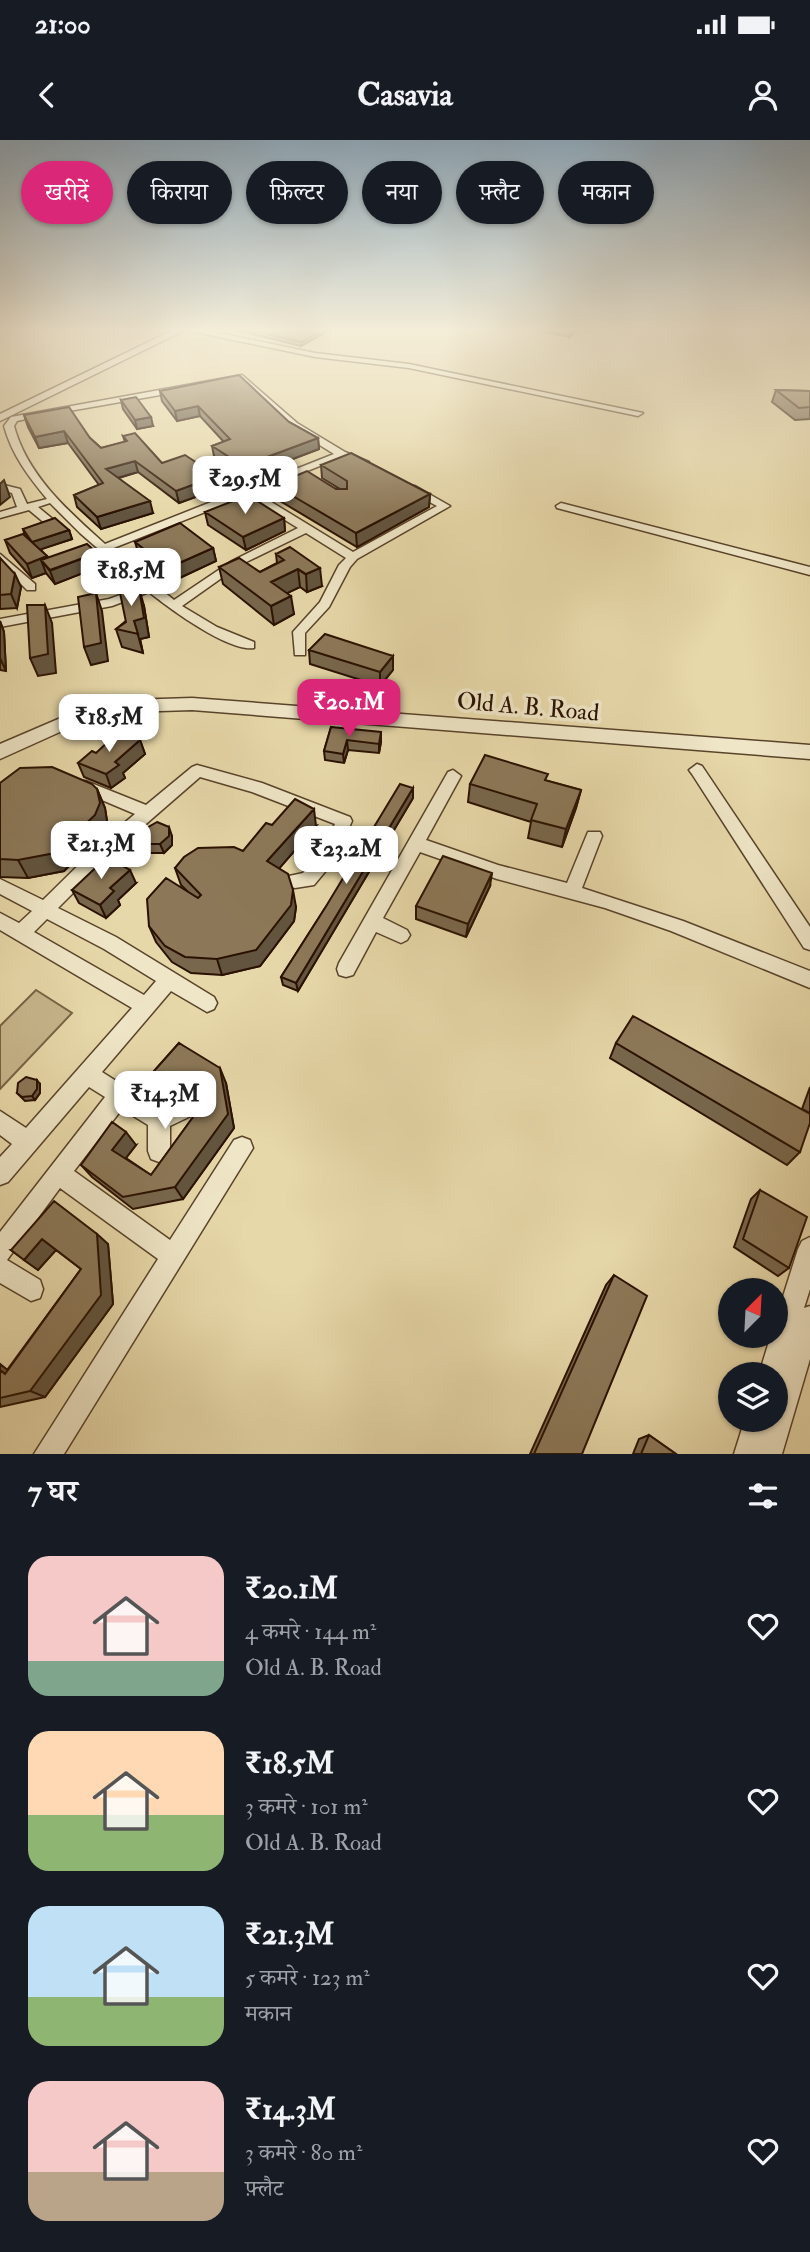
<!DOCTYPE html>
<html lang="hi">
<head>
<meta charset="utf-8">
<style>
  :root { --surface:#171b24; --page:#242831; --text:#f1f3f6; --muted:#9ea1a6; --accent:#db2777 }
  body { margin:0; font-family:"IM FELL Double Pica","Noto Serif Devanagari",serif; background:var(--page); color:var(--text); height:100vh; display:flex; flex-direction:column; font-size:26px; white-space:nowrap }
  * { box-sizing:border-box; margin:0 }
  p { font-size:23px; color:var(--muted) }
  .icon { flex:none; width:38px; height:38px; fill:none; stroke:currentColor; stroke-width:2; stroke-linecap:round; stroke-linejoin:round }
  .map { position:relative; height:1314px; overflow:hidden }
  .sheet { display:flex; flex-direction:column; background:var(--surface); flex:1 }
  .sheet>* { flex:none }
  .top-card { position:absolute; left:21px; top:21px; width:768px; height:63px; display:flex; gap:14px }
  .needle { width:46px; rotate:24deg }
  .controls { position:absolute; left:718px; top:1138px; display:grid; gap:14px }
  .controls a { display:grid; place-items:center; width:70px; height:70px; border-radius:50%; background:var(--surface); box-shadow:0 2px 5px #0004; font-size:35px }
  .price { position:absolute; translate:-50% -60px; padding:0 16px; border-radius:14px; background:#fff; color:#222; font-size:23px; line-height:46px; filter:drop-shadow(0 2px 4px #0008) }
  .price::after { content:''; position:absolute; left:50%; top:42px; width:21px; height:16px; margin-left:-10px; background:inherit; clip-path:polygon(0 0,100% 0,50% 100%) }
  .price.current { background:var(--accent); color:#fff }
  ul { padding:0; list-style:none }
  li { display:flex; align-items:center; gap:21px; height:175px; padding:0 28px }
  li span { display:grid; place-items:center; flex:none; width:196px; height:140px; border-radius:21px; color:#555 }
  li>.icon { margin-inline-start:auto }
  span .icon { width:84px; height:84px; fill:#fffc; stroke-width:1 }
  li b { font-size:30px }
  h2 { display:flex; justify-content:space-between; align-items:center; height:84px; padding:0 28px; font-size:30px }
  .tag { padding:0 24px; border-radius:32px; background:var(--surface); box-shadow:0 2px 5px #0004; font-size:24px; line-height:63px }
  .tag.current { background:var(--accent); color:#fff }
  .status { display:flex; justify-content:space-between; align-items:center; height:49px; padding:0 35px; background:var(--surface); direction:ltr }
  .status svg { height:19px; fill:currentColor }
  header { display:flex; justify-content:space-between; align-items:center; height:91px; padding:0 28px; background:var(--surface); font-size:32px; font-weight:700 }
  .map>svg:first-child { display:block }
  .green { fill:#c7b68c; stroke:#786446; stroke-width:2 }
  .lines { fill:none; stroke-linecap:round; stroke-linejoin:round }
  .minor-casing { stroke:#59432a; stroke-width:3 }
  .tertiary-casing { stroke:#59432a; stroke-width:3 }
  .minor { fill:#efe6c7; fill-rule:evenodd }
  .tertiary { fill:#efe6c7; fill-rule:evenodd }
  .wall { fill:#78674c; stroke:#2a1100; stroke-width:2 }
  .shaded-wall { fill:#62543e; stroke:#2a1100; stroke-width:2 }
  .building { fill:#8c7858; stroke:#2a1100; stroke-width:2 }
  .labels { text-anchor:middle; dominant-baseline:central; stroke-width:7; stroke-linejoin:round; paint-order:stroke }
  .street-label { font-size:24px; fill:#2a1100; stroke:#efe6c7 }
</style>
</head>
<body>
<div class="status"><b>21:00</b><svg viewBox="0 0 49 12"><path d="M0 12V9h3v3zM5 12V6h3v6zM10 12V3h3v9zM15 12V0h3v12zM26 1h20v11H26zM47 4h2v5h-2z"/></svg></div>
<header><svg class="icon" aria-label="back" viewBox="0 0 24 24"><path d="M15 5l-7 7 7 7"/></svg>Casavia<svg class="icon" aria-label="person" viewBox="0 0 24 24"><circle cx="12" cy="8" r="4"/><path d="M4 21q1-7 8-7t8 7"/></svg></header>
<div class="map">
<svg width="810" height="1314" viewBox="0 0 810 1314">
  <rect width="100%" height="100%" fill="#e7d8a9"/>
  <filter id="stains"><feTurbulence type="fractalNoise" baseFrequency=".00286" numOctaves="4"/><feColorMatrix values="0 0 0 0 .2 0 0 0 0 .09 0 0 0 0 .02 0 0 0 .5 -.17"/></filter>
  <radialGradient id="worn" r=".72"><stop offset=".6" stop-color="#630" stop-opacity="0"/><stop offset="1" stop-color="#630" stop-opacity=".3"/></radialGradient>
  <path class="green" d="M36,850l36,23 -72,76v-63z"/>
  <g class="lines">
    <g class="minor-casing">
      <path id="minor" d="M175,189h25l115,24 94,11 234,49 -5,3 -229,-48 -94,-11 -130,-27 -185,91v-7z
        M242,235l55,48 48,29 24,10 -5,3 -22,-8 -87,35 98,60 84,-46 -30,-16v-4h8l35,20 -93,53 -7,8 -21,40 -24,26v22h-10l-2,-23 27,-30 19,-37 7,-7 -40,-25 -66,32 -58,41 35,21 37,15v6c-26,4 -85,-40 -105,-56l-37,14 -112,21v-8l109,-20 33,-12 -62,-54 -30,-30 -12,4 17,14v4h-8l-18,-15 -29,8v-6l17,-5 -5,-14 -12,-3v-6l20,5 7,15 20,-5c-19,-23 -35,-44 -43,-73l7,-9zM240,241l51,46 43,27 -86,34 -14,-9h-8v4l13,8 -134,53c-37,-33 -78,-69 -91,-118l3,-5 18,-4zM246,356l52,32 -66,33 -58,39 -63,-51z
        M561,363l249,64v8l-253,-67 -1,-2z
        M0,414l35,30v6h-8l-27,-27z
        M697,624l5,2 108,161v23l-6,-2 -112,-174 -3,-4z
        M197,625l65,18 88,34 2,4 -18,40 -20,24 -19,3 -6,-2 -3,-5 3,-5 14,-3 18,-21 14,-28 -83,-32 -52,-15 -84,73 -58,58 58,29 98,60 3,6 -3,6 -7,3 -36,-21 -69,81 58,37 28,-13 7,4 4,7 -4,7 -25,12v25l-3,8 -8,3 -8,-3 -3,-8v-26l-26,-16 -48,62 96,69 64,-100 8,-3 8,3 3,8 -189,306h-30l124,-195 -98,-71 -53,72 33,20 3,9 -3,9 -9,3 -31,-18v-51l105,-135 -16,-10 -81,95 -8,3v-28l12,-13 -12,-9v-24l26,17 106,-120 -132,-78v-17l19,10 13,-12 -32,-17v-15l43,21 61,-60 31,-26 -59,-25 -3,-4 3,-4h10l60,24 46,-38zM47,779l57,30 52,32 -12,14 -110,-63z
        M453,630l8,6 -35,64 72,25 69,18 21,-51h12l2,4 -20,52 101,33 127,50v17l-139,-57 -66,-23 -108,-29 -77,-27 -37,66 24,12 3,5 -3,5 -6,3 -25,-11 -23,43 -7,2 -7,-2 -2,-6 2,-6 109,-191z
        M810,1097v52l-6,19 6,-2v53l-28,95h-48l11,-35h30v-45h-16l12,-39h4v-13l23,-73 4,-8z"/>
    </g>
    <g class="tertiary-casing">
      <path id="tertiary" d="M192,558l618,47v14l-618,-49 -63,2 -47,10 -82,37v-15l77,-33 52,-11z"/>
    </g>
    <use href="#minor" class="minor"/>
    <use href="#tertiary" class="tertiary"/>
  </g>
  <path class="wall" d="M231,189h100l-30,17z
    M531,189h47l-8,8z
    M776,250l34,1v28l-15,1 -23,-18z
    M160,251l129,31 29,16 1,11 -74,28 -31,-21 -2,-10 12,-4 -24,-26 -23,5 -15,-20z
    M121,260l32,26 -16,3 -14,-20z
    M24,275l66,23 11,10 24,-6 -2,-6 39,27 58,25 -41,15 -41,-31 -19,6 34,35 -52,16 -24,-22 -3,-12 25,-10 -31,-42 -29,5 -11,-21z
    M321,325l109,29 -1,13 -72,40 -82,-49 -1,-13 66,4 -18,-11z
    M205,372l79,6 1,13 -39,19 -38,-25z
    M23,389l46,1 3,9 -32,10 8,9 53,8 -46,18 -9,-11 -14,5 -22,-25 -5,-13 20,-4z
    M135,402l78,6 3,13 -45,21 -32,-27z
    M276,414l46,32 -15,6 -7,-5 -13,6 7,21 -20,11 -51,-41 -4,-17 41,5 17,-9z
    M0,418l21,29 -4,21 -17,1z
    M144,466l5,31 -9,2 3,14 -21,-6 -6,-18z
    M0,481l4,11 2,39 -6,-1z
    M309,510l84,6v14l-13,16 -70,-22z
    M331,587l50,15 -2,11 -31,-3 -4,13 -19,-3 -1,-9z
    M140,600l5,14 -22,19 2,5 -14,10 -27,-11 -6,-14 18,-10z
    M547,641l34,9 -5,18 -14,39 -34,-9 3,-16 -63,-20 2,-18z
    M0,643l97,6 8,19 2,13 -4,12 -39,38 -36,7 -28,-1z
    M413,658l-115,193 -15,-6 -2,-8 44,-69z
    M316,686l-37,42 17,39 -2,14 -34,45 -38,9 -31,-2 -19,-11 -16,-20 -7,-16 38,-35 -6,-6 -6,-17 68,-17z
    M172,696v9l-8,8h-13l-5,-6 -4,-9z
    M136,743l-18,17 2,5 -14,13 -27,-15 -7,-13z
    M490,746l-24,51 -50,-18v-13z
    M179,903l47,40 8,45 -51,71 -50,10 -41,-32 -11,-12 55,-20 -10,13 25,17 53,-73 -24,-15 -13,15 -12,-7 -9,-15z
    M616,903l184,109 -13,13 -177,-107z
    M40,944v9l-5,7 -10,1 -8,-8z
    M810,947v26l-8,-4z
    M760,1050l29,78 -11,8 -44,-29 17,-48z
    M108,1104l5,60 -68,93 -45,10v-43l7,6 74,-101 -25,-19 -18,20 -27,-20z
    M614,1135l-32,179h-52l76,-169z
    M649,1295l27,19h-43l6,-15z"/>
  <path class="shaded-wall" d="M324,189h7l-30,17v-4z
    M571,189h7l-8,8z
    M198,266l2,10 -23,5 -2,-10z
    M151,277l2,9 -16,3 -2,-9z
    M64,291l4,12 -29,5 -4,-11z
    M318,298l1,11 -74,28 -2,-11z
    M135,321l3,11 -28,8 -4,-11z
    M217,336l3,12 -41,15 -3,-12z
    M4,340l6,17 -10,8v-21z
    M430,354l-1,13 -72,40 -1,-14z
    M150,361l3,12 -52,16 -4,-12z
    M284,378l1,13 -39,19 -3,-13z
    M69,390l3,9 -36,12 -4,-9z
    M213,408l3,13 -45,21 -3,-14z
    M97,413l4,13 -46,18 -5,-13 -9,-11 5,13 -14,5 -5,-14 20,-8 5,14z
    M320,428l2,18 -15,6 -1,-18z
    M298,429l2,18 -27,13 -2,-18z
    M15,434l6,13 -4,21 -6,-14z
    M139,448l5,18 5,31 -9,2 3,14 -9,-32z
    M96,453l6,18 6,50 -17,4 -7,-18z
    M291,456l3,18 -20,11 -3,-19z
    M45,465l7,18 4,50 -18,3 -8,-18z
    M0,481l4,11 2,39 -6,-13z
    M393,516v14l-13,16v-14z
    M381,592v10l-2,11v-9z
    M140,600l5,14 -22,19 2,5 -14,10 -5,-14 9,-12z
    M347,600l1,10 -4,13 -1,-9z
    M413,648v10l-115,193 -2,-8z
    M97,649l8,19 2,13 -4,12 -39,38 -36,7 -10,-18z
    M581,650l-5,18 -14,39 4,-18z
    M314,669l2,17 -45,52 -4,-17z
    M169,687l3,9v9l-8,8 -4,-9z
    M130,730l6,13 -18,17 2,5 -14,13 -6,-13 10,-17z
    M492,733l-2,13 -24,51 2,-13z
    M293,750l3,17 -2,14 -34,45 -38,9 -5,-16z
    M220,928l6,15 8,45 -51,71 -8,-12z
    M173,932l7,15 -13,15 -8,-14z
    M37,940l3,4v9l-5,7 -3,-4z
    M126,992l10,13 -14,18 -10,-13z
    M97,1094l11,10 5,60 -68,93 -15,-6z
    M42,1099l14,11 -18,20 -14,-10z
    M0,1224l20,16 -15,-6 -5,-4z"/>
  <path class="building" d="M246,189h78l-23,13z
    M239,235l50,47 29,16 -75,28 -31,-20 18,-7 -32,-33 -23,5 -15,-20z
    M776,250l34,1v16l-11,1z
    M136,257l15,20 -16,3 -14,-20z
    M69,267l21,31 11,10 26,-7 -4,-5 12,-3 27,30 23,-8 32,21 -41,15 -41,-30 -29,8 44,32 -53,16 -23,-22 29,-12 -39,-52 -29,6 -11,-22z
    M351,313l79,41 -74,39 -82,-48 33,-14 29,18h11v-8l-26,-16z
    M248,355l36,23 -41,19 -38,-25z
    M55,378l14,12 -37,12 -9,-13z
    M180,383l33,25 -45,20 -33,-26z
    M23,394l24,22 -20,8 -22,-24z
    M87,404l10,9 -47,17 -9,-10z
    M290,407l30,21 -14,6 -8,-5 -27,13 20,14 -20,10 -52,-39 20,-9 21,14 24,-12 -8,-6z
    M0,418l15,16 -4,20 -11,1z
    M130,445l9,3 5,30 -10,3 4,13 -22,-5 10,-7 -7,-34z
    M96,453l5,50 -17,4 -6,-50z
    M27,465h18l3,49 -18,4z
    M325,494l68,22 -13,16 -71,-22z
    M331,587l50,5 -2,12 -32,-4 -4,14 -19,-3z
    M123,594l17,6 -25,22 4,3 -13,9 -28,-11 14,-12 4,2 16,-15 7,1z
    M485,615l63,19 -3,6 36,10 -15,39 -35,-9 6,-16 -67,-20z
    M52,627l40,17 5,5 3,14 -5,12 -40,38 -37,7 -18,-1v-76l20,-15z
    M400,644l13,4 -117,195 -15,-6 44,-69z
    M295,659l19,10 -47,52 21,13 5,16 -2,15 -35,45 -39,9 -32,-2 -20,-11 -16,-20 -2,-27 19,-21 32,20 3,-3 -26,-27 9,-11 14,-9 36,-1 9,4 23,-28 6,2z
    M157,682l12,5v9l-9,8h-12l-6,-6 3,-9z
    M443,716l49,17 -24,51 -52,-18z
    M107,717l23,13 -20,18 4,3 -14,14 -28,-15z
    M633,876l177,98v9l-10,29 -184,-109z
    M179,903l41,25 8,46 -53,73 -52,10 -42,-32 31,-43 14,10 -14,18 39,25 58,-80 -36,-23 -14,16 -13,-8z
    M26,937l11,3v9l-5,7 -10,1 -5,-4 1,-10z
    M760,1050l47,27 -18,51 -46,-29z
    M54,1061l43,33 4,61 -71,96 -30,7v-28l5,4 76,-105 -39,-30 -18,21 -13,-10z
    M614,1135l33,21 -65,158h-48z
    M649,1295l27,19h-35z"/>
  <linearGradient id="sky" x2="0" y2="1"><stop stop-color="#8ea7b8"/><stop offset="0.51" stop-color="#f4edd8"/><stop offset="1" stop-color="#f4edd8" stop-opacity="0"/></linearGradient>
  <rect width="810" height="373" fill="url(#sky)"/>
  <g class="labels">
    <g class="street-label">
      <text transform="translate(528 567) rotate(5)">Old A. B. Road</text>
    </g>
  </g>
  <rect width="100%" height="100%" filter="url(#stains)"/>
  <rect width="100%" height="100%" fill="url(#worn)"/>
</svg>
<div class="controls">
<a><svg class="needle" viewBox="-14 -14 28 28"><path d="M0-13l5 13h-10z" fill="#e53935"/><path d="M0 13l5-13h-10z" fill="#9ea1a6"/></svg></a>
<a><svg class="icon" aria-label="layers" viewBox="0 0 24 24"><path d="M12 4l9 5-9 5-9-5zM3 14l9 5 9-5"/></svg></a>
</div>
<b class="price" style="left:245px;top:376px">₹29.5M</b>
<b class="price" style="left:131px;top:468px">₹18.5M</b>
<b class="price current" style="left:349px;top:599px">₹20.1M</b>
<b class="price" style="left:109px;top:614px">₹18.5M</b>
<b class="price" style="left:101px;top:741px">₹21.3M</b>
<b class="price" style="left:346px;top:746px">₹23.2M</b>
<b class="price" style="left:165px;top:991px">₹14.3M</b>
<div class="top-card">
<a class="tag current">खरीदें</a>
<a class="tag">किराया</a>
<a class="tag">फ़िल्टर</a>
<a class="tag">नया</a>
<a class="tag">फ़्लैट</a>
<a class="tag">मकान</a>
</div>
</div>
<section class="sheet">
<h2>7 घर<svg class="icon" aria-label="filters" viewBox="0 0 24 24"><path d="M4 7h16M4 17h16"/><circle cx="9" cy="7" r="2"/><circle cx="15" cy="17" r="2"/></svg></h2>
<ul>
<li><span style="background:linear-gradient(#f6c9c9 75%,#7fa58c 0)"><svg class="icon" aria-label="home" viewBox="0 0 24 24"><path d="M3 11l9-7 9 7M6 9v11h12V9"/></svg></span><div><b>₹20.1M</b><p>4 कमरे · 144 m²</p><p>Old A. B. Road</p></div><svg class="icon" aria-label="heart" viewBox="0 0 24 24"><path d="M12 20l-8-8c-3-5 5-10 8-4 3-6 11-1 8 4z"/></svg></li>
<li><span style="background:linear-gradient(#ffd9b3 60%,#8fb573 0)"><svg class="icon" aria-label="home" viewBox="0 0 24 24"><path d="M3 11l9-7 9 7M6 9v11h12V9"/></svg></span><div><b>₹18.5M</b><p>3 कमरे · 101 m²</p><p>Old A. B. Road</p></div><svg class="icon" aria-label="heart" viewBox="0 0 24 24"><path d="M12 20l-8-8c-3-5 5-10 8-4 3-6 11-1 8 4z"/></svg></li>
<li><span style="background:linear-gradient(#bfe0f5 65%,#8fb573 0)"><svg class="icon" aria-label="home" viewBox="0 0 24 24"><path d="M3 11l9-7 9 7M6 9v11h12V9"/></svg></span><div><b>₹21.3M</b><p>5 कमरे · 123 m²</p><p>मकान</p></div><svg class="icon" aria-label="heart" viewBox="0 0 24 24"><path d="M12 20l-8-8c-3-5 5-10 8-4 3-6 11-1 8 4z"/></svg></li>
<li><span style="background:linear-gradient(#f6c9c9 65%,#b9a48a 0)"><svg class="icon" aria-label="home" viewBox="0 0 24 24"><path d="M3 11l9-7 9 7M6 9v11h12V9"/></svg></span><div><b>₹14.3M</b><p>3 कमरे · 80 m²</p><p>फ़्लैट</p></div><svg class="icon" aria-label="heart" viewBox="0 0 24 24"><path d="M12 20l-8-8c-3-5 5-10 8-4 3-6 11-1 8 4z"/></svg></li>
</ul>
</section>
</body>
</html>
